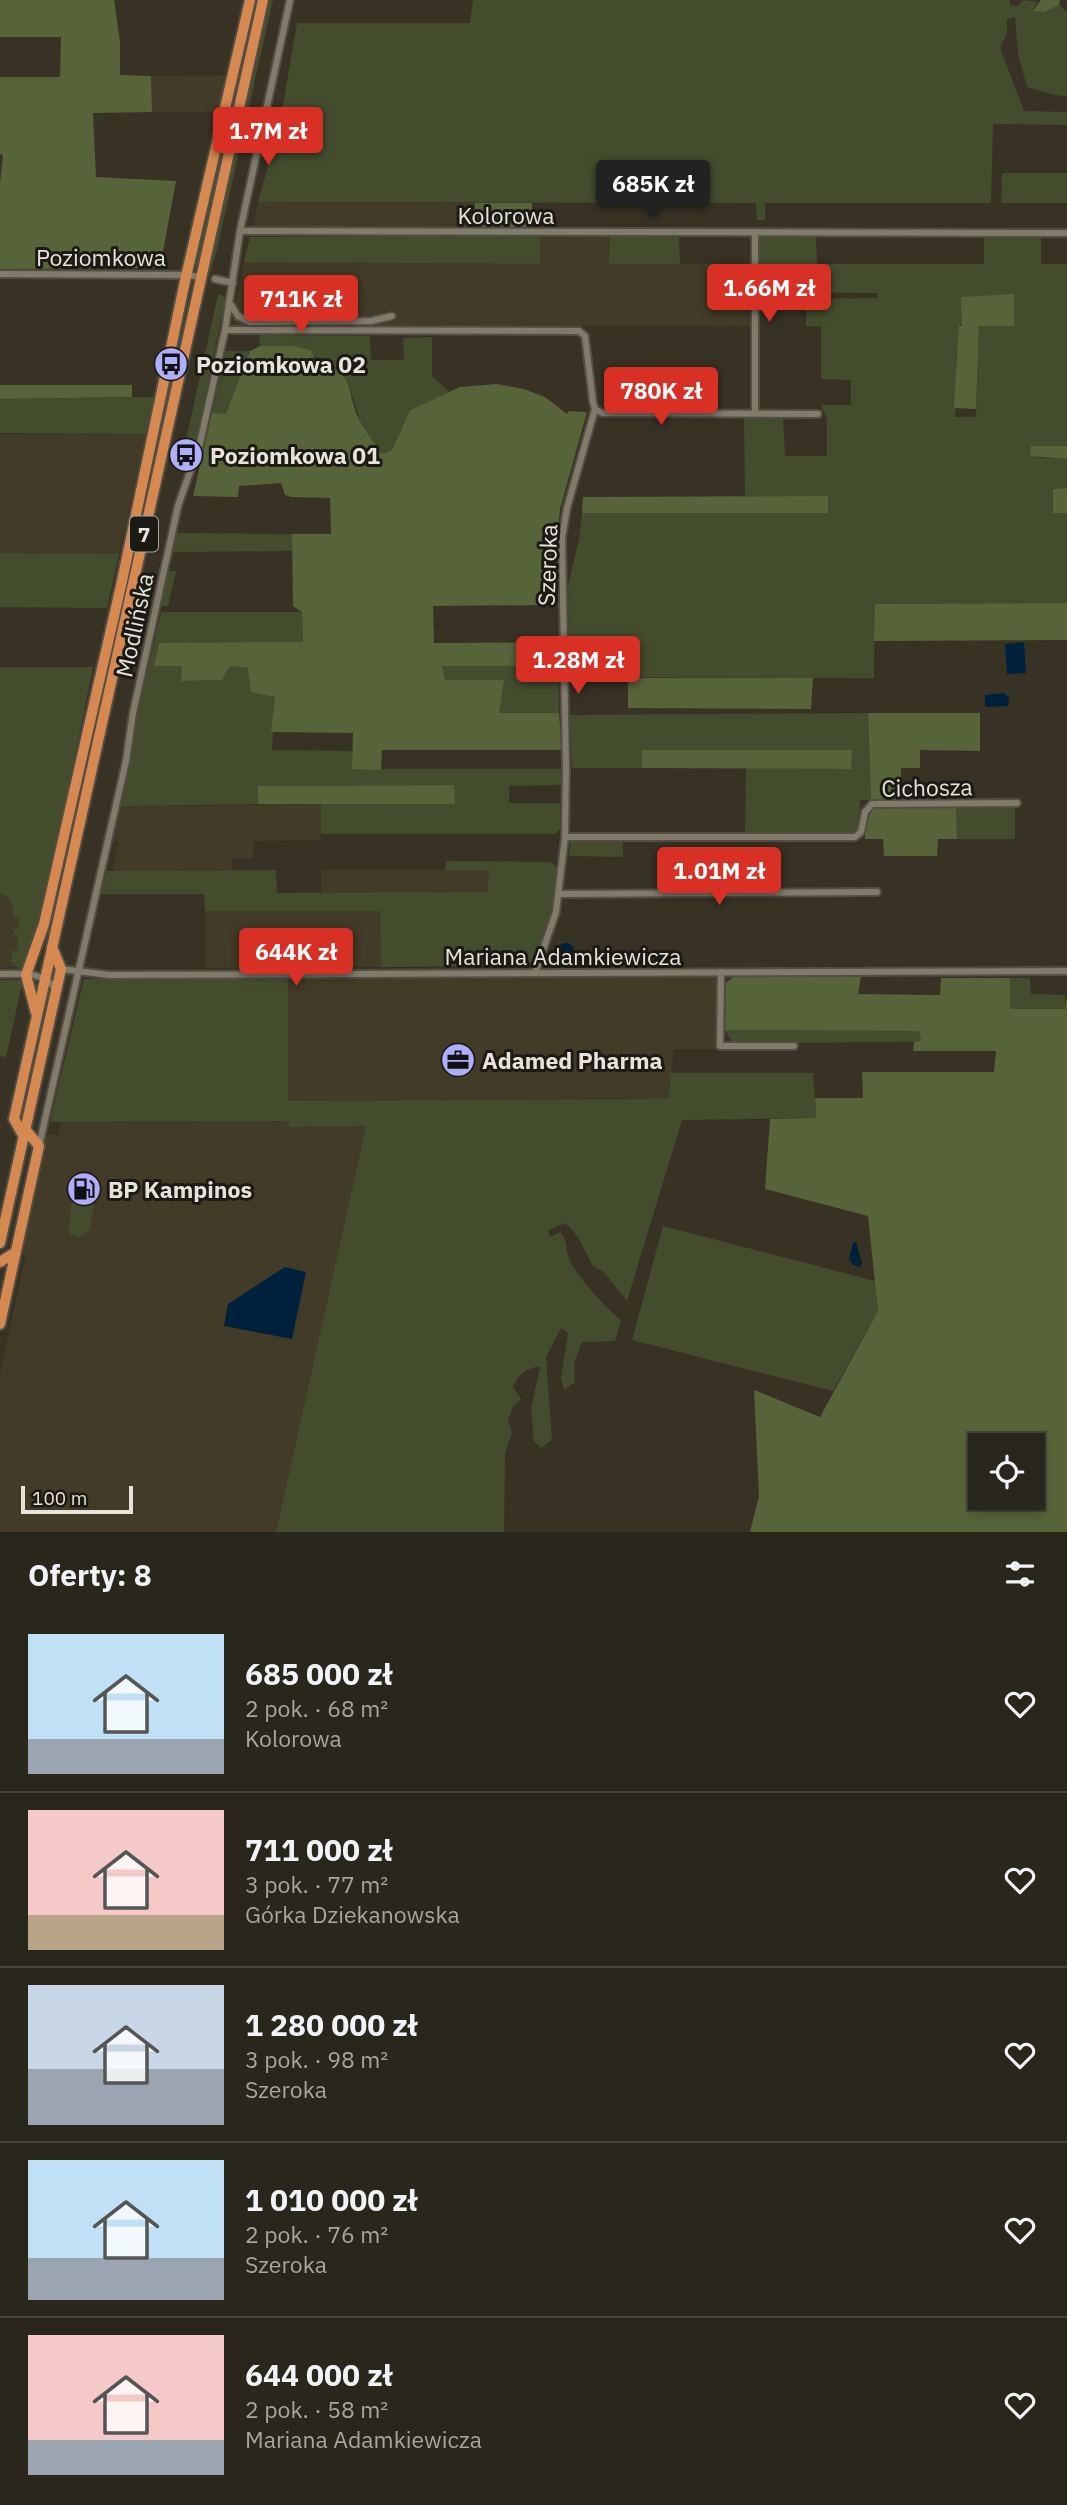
<!DOCTYPE html>
<html lang="pl">
<head>
<meta charset="utf-8">
<style>
  :root { --surface:#29261b; --page:#353228; --text:#f1f3f6; --muted:#a5a5a3; --line:#45433a; --accent:#d93025 }
  body { margin:0; font-family:"IBM Plex Sans",sans-serif; background:var(--page); color:var(--text); height:100vh; display:flex; flex-direction:column; font-size:26px; white-space:nowrap }
  * { box-sizing:border-box; margin:0 }
  p { font-size:23px; color:var(--muted) }
  .icon { flex:none; width:38px; height:38px; fill:none; stroke:currentColor; stroke-width:2; stroke-linecap:round; stroke-linejoin:round }
  .map { position:relative; height:1532px; overflow:hidden }
  .side { display:flex; flex-direction:column; background:var(--surface); flex:1 }
  .side>* { flex:none }
  .buttons { position:absolute; left:968px; top:1433px; display:grid; gap:14px }
  .buttons a { display:grid; place-items:center; width:77px; height:77px; border-radius:0px; background:var(--surface); box-shadow:0 4px 10px #0003,0 0 0 2px var(--line); font-size:35px }
  .scale { position:absolute; left:21px; bottom:18px; width:112px; box-sizing:border-box; padding-left:7px; border:4px solid #e7e3db; border-top:0; font-size:19px; line-height:24px; white-space:nowrap; color:#e7e3db; -webkit-text-stroke:5px #1c1a14; paint-order:stroke }
  .price { position:absolute; translate:-50% -60px; padding:0 16px; border-radius:7px; background:var(--accent); color:#fff; font-size:23px; line-height:46px; filter:drop-shadow(0 2px 4px #0008) }
  .price::after { content:''; position:absolute; left:50%; top:42px; width:21px; height:16px; margin-left:-10px; background:inherit; clip-path:polygon(0 0,100% 0,50% 100%) }
  .price.on { background:#222; color:#fff }
  ul { padding:0; list-style:none }
  li { display:flex; align-items:center; gap:21px; height:175px; padding:0 28px }
  li+li { border-top:2px solid var(--line) }
  li span { display:grid; place-items:center; flex:none; width:196px; height:140px; border-radius:0px; color:#555 }
  li>.icon { margin-inline-start:auto }
  span .icon { width:84px; height:84px; fill:#fffc; stroke-width:1 }
  li b { font-size:30px }
  h2 { display:flex; justify-content:space-between; align-items:center; height:84px; padding:0 28px; font-size:30px }
  .map>svg:first-child { display:block }
  .built { fill:#423b27 }
  .green { fill:#434d2e; fill-rule:evenodd }
  .forest { fill:#57643a; fill-rule:evenodd }
  .water { fill:#00213c }
  .lines { fill:none; stroke-linecap:round; stroke-linejoin:round }
  .minor-casing { stroke:#524e43; stroke-width:10 }
  .trunk-casing { stroke:#524e43; stroke-width:14 }
  .minor { stroke:#807b6b; stroke-width:6 }
  .trunk { stroke:#d58850; stroke-width:10 }
  .labels { text-anchor:middle; dominant-baseline:central; stroke-width:6; stroke-linejoin:round; paint-order:stroke }
  .shield { fill:#1c1a14; stroke:#aaa79f; stroke-width:2 }
  .shield-label { font-size:21px; font-weight:bold; fill:#e7e3db }
  .street-label { font-size:23px; fill:#e7e3db; stroke:#1c1a14 }
  .poi-label { font-size:23px; font-weight:bold; fill:#e7e3db; stroke:#1c1a14; text-anchor:start }
</style>
</head>
<body>
<div class="map">
<svg width="1067" height="1532" viewBox="0 0 1067 1532">
  <rect width="100%" height="100%" fill="#373224"/>
  <path class="built" d="M226,75l-7,37h-67l-1,-36z
    M258,202l217,1v26l-222,-2z
    M540,237h70v27h139v62l-517,1 12,-65 295,2z
    M0,434h146l-27,120 -119,-1z
    M321,804v36l-67,1 -1,17h-21v12l-119,1 5,-30h-5l8,-35z
    M321,870h168l-2,23h-166z
    M0,894h4l7,7 8,17 -1,11 -4,-1 -1,7 5,1 -1,15h-5l-1,10 5,6 -16,1z
    M205,911h176v56l-176,1z
    M713,976l4,7 -1,66h-43l-3,50 -382,2v-122z
    M288,1121l1,6 77,-1 -90,406h-276v-158l26,-120 -7,1 27,-110 -3,-3 2,-8 14,1 1,-13z"/>
  <path class="green" d="M253,0h4l-60,266 -3,1 -1,-4z
    M268,0h5l-56,250 -8,26 -1,-11z
    M473,0h537v5l8,1 5,-6 15,2 -5,8 11,2 15,-7 8,7v84c-14,0 -26,-6 -40,-9l-9,-33 -3,-37 -8,2v14l-7,15 24,63 43,1v13l-74,-1 -2,79h-226v17h-8l-1,-17 -498,-1 22,-80 17,-99h173z
    M1002,173h65v30h-66z
    M540,235v29l-296,-2 6,-25z
    M679,236l1,28h-71l1,-27z
    M760,236l56,1 1,27h167v-27l57,-1v28h26v182h-36l7,12 29,1v29l-14,1v24h14v90l-192,1 -1,74 -305,-1 -1,-92 11,-45 3,-27h246l-1,-17h-82l-1,-79h39l2,39h42v-37l-6,-14h30v-25l-30,-1v-53h-15v-27l71,-1 1,-5 -118,-1zM1014,294l-35,32 -3,91h-21l5,-91z
    M221,294l7,8 -7,18 -26,125 -9,-2 2,-12 30,-136z
    M259,335l111,1 1,24h33l-1,-22 29,-1v39l17,16 -39,18 -18,40 -10,4 -22,-33 -12,-39 -10,-14 -46,-22h-32z
    M226,351h24l-24,64 -14,-2z
    M154,397l-8,37 -146,-1v-34z
    M175,533l117,1v17l-120,1z
    M0,553l119,1 -12,54 -107,-1z
    M168,571h8l-8,35h-7z
    M161,612h141l1,31h-143l-6,23h29l-2,15 41,-1 8,-14 19,2 26,28 -3,54 81,1v18h209l-1,16 -52,1v17h51v26l-5,5h-234v-30h133v-19l-196,1v18l-137,2 10,-46 2,-26z
    M442,665l116,1 1,47h-60l-55,-33z
    M0,667h93l-53,261 -18,41 -6,-2 -5,-6 1,-10h5l1,-15 -5,-1 1,-7 4,1 1,-11 -6,-2c1,-11 -1,-14 -9,-22h-4z
    M868,713l3,87h-11l-1,27 -5,6 -109,-1 1,-64 105,1 -209,-18v17h-70l-2,-53z
    M956,807l59,1v31h-58z
    M571,839h52v18l-54,-1z
    M446,861l105,1 6,6c-3,25 -6,86 -30,98l-146,1 -1,-56h-175l-1,-17h-103l6,-23 169,-1 1,23 210,-1 2,-22h-44z
    M1010,978h20l1,16 34,1 1,14h-56z
    M84,979h204v122l381,-2 1,-26h143l3,45 -134,2 -55,181 -24,-30 -10,-5 -15,-29 -12,-14 -18,7 2,7 10,-5c8,7 5,17 9,26 5,16 38,51 52,62l-6,21 -33,1 -8,21 1,19 -11,8 -3,-12 7,-45 -7,-5 -15,29 6,83 -11,8 -7,-7 -3,-32 9,-42c-14,0 -22,8 -27,20l8,12 -8,8 -5,13 4,13 -7,19 -1,80h-228l90,-406 -77,1 -1,-6 -238,1z
    M0,980h23l-17,77 -6,-1z
    M725,1030l195,1 1,11 -188,1z
    M72,1199l22,6 -5,25 -4,5 -7,2 -10,-4z
    M663,1226l212,55 3,30 -45,80 -201,-51z"/>
  <path class="forest" d="M0,0h114l6,42v33l31,1 1,36 -59,1 3,64 80,4 -16,87 -160,1v-86l3,-28 -3,-1v-77h60l1,-40h-61z
    M1041,0h19l-1,5 -15,7 -11,-1z
    M475,203h57v26h-57z
    M1014,294v32h-35l-3,83 -22,-1 5,-82h3l-1,-29z
    M260,346h32l19,4 3,8c46,19 29,27 46,63 6,11 15,22 22,33l10,-4 18,-40 50,-23 37,-3 27,5 21,8 22,17 2,-3 18,1 -27,97 -4,43 -5,1 4,52 -122,1 1,37 125,-1 -1,24h-116l3,14h59l-5,33h60l3,37h-180l-1,20 -29,-1 1,-36 -82,-1 4,-35 -24,-5 -3,-24 -18,-2 -8,14 -41,1 1,-15h-28l5,-23 144,-1 -1,-30 -9,-6 -1,-72h39l-1,-36 -39,-1 -6,-2 -4,-12 -42,3 -1,11 -45,-1 19,-83 14,1 24,-63z
    M0,385h132v12l-132,2z
    M1031,446h36v13l-37,-3z
    M1067,488v25h-14v-24z
    M828,496v17h-246l1,-16z
    M1067,603v37l-193,1 1,-37z
    M628,678h185l-2,31 -183,-1z
    M868,713h112v38l-60,-1v18h-19v32h-30z
    M642,750h210l-1,19 -209,-1z
    M454,785l1,19h-197v-18z
    M872,807h84l1,32h-19l-1,17h-53l-1,-17h-18l1,-26z
    M733,977h128l-3,17 82,1 1,-17h69v31h55l2,-14v537h-317l9,-36 -5,-106 66,27 58,-106 -10,-95 -103,-27 5,-70 46,-1 -1,-20h48l-1,-26h132l2,-21h-83l1,-9 7,-1 -2,-10 -194,-1 1,-47zM980,1446h52v52h-52z"/>
  <path class="water" d="M1024,642l2,31 -19,1 -2,-30z
    M1003,693l6,4 -1,9 -21,1 -2,-2v-10z
    M558 951a8 8 0 1 1 16 0a8 8 0 1 1-16 0Z
    M856,1242l6,21 -2,4 -7,-2 -4,-6 4,-16z
    M285,1267l21,5 -14,67 -68,-13 4,-22z"/>
  <g class="lines">
    <g class="minor-casing">
      <path id="minor" d="M240,231l827,2
        M0,274l186,1 15,2
        M215,279l18,4
        M231,305l7,11 12,6 121,-1 21,-5
        M225,330l354,1 6,5 8,66 2,7 7,4 216,1
        M755,413v-179
        M565,837h290l6,-5 4,-20 7,-8 145,-1
        M560,894l317,-2
        M61,969l48,6 958,-4
        M721,972l-1,74h74
        M535,973l21,-61 9,-75 1,-68 -4,-231 5,-30 28,-99
        M0,974c19,0 45,-3 55,15
        M39,1146l87,-385 7,-48 45,-207 22,-63 25,-113 15,-99 50,-231"/>
    </g>
    <g class="trunk-casing">
      <path id="trunk" d="M36,1013l-10,-38 18,-51 27,-119 51,-224 63,-300 65,-281
        M24,1137l-10,-18 249,-1119
        M0,1243l61,-274 -9,-22
        M0,1262l16,-10
        M0,1324l39,-178 -14,-17"/>
    </g>
    <use href="#minor" class="minor"/>
    <use href="#trunk" class="trunk"/>
  </g>
  <defs>
    <g id="bus-disc" transform="scale(1.75)"><circle r="9.5" fill="#aeaefb" stroke="#1c1a14"/><path d="M-5-6H5V4H4V6H2V4H-2V6H-4V4H-5ZM-3.5-4V0h7V-4ZM-3.5 1.2v1.5H-2V1.2ZM2 1.2v1.5H3.5V1.2Z" fill="#111"/></g>
    <g id="office-disc" transform="scale(1.75)"><circle r="9.5" fill="#aeaefb" stroke="#1c1a14"/><path d="M-6-3h4V-5.5h4V-3h4V5H-6ZM-1-4.5V-3h2v-1.5ZM-6 0V1H6V0Z" fill="#111"/></g>
    <g id="fuel-disc" transform="scale(1.75)"><circle r="9.5" fill="#aeaefb" stroke="#1c1a14"/><path d="M-5.5-6h7V0h2V4h1.3V-2.5L3-4.5l.8-.8L6-3V5H2.5V1h-1V6h-7ZM-4.2-4.7v3.2H.2V-4.7Z" fill="#111"/></g>
  </defs>
  <g fill-rule="evenodd">
    <use href="#bus-disc" x="171" y="364"/>
    <use href="#bus-disc" x="186" y="455"/>
    <use href="#office-disc" x="458" y="1060"/>
    <use href="#fuel-disc" x="84" y="1189"/>
  </g>
  <g class="labels">
    <rect class="shield" x="130" y="516.5" width="28" height="35" rx="5"/>
    <g class="shield-label">
      <text x="144" y="534">7</text>
    </g>
    <g class="street-label">
      <text x="506" y="215">Kolorowa</text>
      <text x="101" y="257">Poziomkowa</text>
      <text transform="translate(547 565) rotate(-88)">Szeroka</text>
      <text transform="translate(134 625) rotate(-78)">Modlińska</text>
      <text transform="translate(927 787) rotate(-1)">Cichosza</text>
      <text x="563" y="956">Mariana Adamkiewicza</text>
    </g>
    <g class="poi-label">
      <text x="196" y="364">Poziomkowa 02</text>
      <text x="210" y="455">Poziomkowa 01</text>
      <text x="482" y="1060">Adamed Pharma</text>
      <text x="108" y="1189">BP Kampinos</text>
    </g>
  </g>
</svg>
<div class="buttons">
<a><svg class="icon" aria-label="locate" viewBox="0 0 24 24"><circle cx="12" cy="12" r="6"/><path d="M12 2v4M12 18v4M2 12h4M18 12h4"/></svg></a>
</div>
<div class="scale">100 m</div>
<b class="price" style="left:268px;top:167px">1.7M zł</b>
<b class="price on" style="left:653px;top:220px">685K zł</b>
<b class="price" style="left:769px;top:324px">1.66M zł</b>
<b class="price" style="left:301px;top:335px">711K zł</b>
<b class="price" style="left:661px;top:427px">780K zł</b>
<b class="price" style="left:578px;top:696px">1.28M zł</b>
<b class="price" style="left:719px;top:907px">1.01M zł</b>
<b class="price" style="left:296px;top:988px">644K zł</b>
</div>
<section class="side">
<h2>Oferty: 8<svg class="icon" aria-label="filters" viewBox="0 0 24 24"><path d="M4 7h16M4 17h16"/><circle cx="9" cy="7" r="2"/><circle cx="15" cy="17" r="2"/></svg></h2>
<ul>
<li><span style="background:linear-gradient(#bfe0f5 75%,#9aa5b1 0)"><svg class="icon" aria-label="home" viewBox="0 0 24 24"><path d="M3 11l9-7 9 7M6 9v11h12V9"/></svg></span><div><b>685 000 zł</b><p>2 pok. · 68 m²</p><p>Kolorowa</p></div><svg class="icon" aria-label="heart" viewBox="0 0 24 24"><path d="M12 20l-8-8c-3-5 5-10 8-4 3-6 11-1 8 4z"/></svg></li>
<li><span style="background:linear-gradient(#f6c9c9 75%,#b9a48a 0)"><svg class="icon" aria-label="home" viewBox="0 0 24 24"><path d="M3 11l9-7 9 7M6 9v11h12V9"/></svg></span><div><b>711 000 zł</b><p>3 pok. · 77 m²</p><p>Górka Dziekanowska</p></div><svg class="icon" aria-label="heart" viewBox="0 0 24 24"><path d="M12 20l-8-8c-3-5 5-10 8-4 3-6 11-1 8 4z"/></svg></li>
<li><span style="background:linear-gradient(#c9d6e8 60%,#9aa5b1 0)"><svg class="icon" aria-label="home" viewBox="0 0 24 24"><path d="M3 11l9-7 9 7M6 9v11h12V9"/></svg></span><div><b>1 280 000 zł</b><p>3 pok. · 98 m²</p><p>Szeroka</p></div><svg class="icon" aria-label="heart" viewBox="0 0 24 24"><path d="M12 20l-8-8c-3-5 5-10 8-4 3-6 11-1 8 4z"/></svg></li>
<li><span style="background:linear-gradient(#bfe0f5 70%,#9aa5b1 0)"><svg class="icon" aria-label="home" viewBox="0 0 24 24"><path d="M3 11l9-7 9 7M6 9v11h12V9"/></svg></span><div><b>1 010 000 zł</b><p>2 pok. · 76 m²</p><p>Szeroka</p></div><svg class="icon" aria-label="heart" viewBox="0 0 24 24"><path d="M12 20l-8-8c-3-5 5-10 8-4 3-6 11-1 8 4z"/></svg></li>
<li><span style="background:linear-gradient(#f6c9c9 75%,#9aa5b1 0)"><svg class="icon" aria-label="home" viewBox="0 0 24 24"><path d="M3 11l9-7 9 7M6 9v11h12V9"/></svg></span><div><b>644 000 zł</b><p>2 pok. · 58 m²</p><p>Mariana Adamkiewicza</p></div><svg class="icon" aria-label="heart" viewBox="0 0 24 24"><path d="M12 20l-8-8c-3-5 5-10 8-4 3-6 11-1 8 4z"/></svg></li>
</ul>
</section>
</body>
</html>
